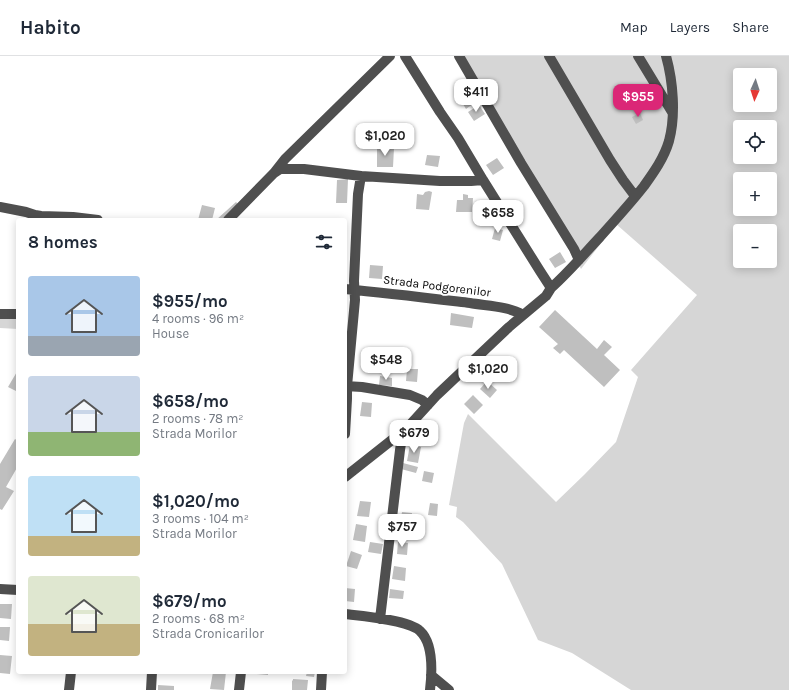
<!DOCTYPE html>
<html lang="en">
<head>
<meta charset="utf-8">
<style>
  :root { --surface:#fff; --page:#f2f2f3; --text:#1f2937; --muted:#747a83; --line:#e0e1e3; --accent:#db2777 }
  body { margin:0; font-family:Karla,sans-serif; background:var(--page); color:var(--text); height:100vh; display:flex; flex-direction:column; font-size:15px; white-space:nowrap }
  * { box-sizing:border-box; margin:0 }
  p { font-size:13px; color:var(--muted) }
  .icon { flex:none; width:22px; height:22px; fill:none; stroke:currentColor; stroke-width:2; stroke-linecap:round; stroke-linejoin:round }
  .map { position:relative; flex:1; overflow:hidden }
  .sheet { position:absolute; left:16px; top:162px; width:331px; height:456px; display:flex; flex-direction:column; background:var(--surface); border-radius:4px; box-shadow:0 2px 10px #0003 }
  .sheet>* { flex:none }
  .needle { width:26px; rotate:183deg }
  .tools { position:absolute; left:733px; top:12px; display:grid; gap:8px }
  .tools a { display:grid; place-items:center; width:44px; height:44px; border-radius:4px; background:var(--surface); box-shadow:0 2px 10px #0003; font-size:20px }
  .price { position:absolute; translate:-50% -34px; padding:0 9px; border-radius:8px; background:#fff; color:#222; font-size:13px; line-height:26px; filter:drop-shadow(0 1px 2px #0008) }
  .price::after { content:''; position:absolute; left:50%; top:24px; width:12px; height:9px; margin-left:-6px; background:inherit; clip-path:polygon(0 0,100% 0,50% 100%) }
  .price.selected { background:var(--accent); color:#fff }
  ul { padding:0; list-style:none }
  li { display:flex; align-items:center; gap:12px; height:100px; padding:0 12px }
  li span { display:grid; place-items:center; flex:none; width:112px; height:80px; border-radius:4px; color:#555 }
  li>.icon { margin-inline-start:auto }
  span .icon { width:48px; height:48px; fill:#fffc; stroke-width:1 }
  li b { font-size:17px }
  h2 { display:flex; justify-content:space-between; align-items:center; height:48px; padding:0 12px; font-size:17px }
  header { display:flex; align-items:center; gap:24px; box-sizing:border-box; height:56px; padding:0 20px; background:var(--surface); border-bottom:1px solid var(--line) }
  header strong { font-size:19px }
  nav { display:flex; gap:22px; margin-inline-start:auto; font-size:14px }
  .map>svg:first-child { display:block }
  .green { fill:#d6d6d6; fill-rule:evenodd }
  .building { fill:#bfbfbf }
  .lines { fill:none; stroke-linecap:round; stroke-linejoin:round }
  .minor { stroke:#4f4f4f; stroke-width:10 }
  .labels { text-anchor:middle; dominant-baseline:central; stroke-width:4; stroke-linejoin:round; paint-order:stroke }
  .street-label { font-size:12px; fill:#000; stroke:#fff }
</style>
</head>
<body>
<header>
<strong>Habito</strong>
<nav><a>Map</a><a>Layers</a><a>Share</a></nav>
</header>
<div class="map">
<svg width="789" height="634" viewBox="0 0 789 634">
  <rect width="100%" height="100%" fill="#fff"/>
  <path class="green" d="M455,0h334v634h-158l-59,-37 -34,-13 -36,-76 -39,-42 -7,-5 1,-10 -8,-2 15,-82 4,-9 88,88 28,-27 32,-33 22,-65 -7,-7 66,-75 -81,-71 -35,45 -13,-24zM740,19h30v30h-30zM740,71h30v30h-30zM740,123h30v30h-30zM740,175h30v30h-30z
    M18,262v11l-18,-1v-9z"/>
  <path class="building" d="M471,35l6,10 -11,8 -6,-10z
    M650,35l5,9 -9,5 -5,-10z
    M479,49l6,9 -11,7 -6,-9z
    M640,57l3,7 -7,4 -4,-7z
    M377,91l17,1 -1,19h-16z
    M427,99l13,1 -2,11 -13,-2z
    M497,102l7,10 -11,7 -7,-10z
    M348,123l-1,24h-11l1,-23z
    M429,135l3,1 -3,18 -13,-1 1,-15 6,1 2,-3z
    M463,138l5,1v3h5l-1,14h-16l1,-12h6z
    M236,146l3,3 -16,15h-7z
    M202,149l13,3 -3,12h-14z
    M495,172l8,2 -3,11 -8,-2z
    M560,196l6,10 -11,6 -6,-9z
    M370,209l13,1 -1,13 -13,-1z
    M555,254l42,39 7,-9 8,7 -8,8 16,15 -16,17 -40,-37 -4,4 -7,-6 5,-4 -19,-17z
    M451,257l23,4 -2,11 -22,-3z
    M407,313h11l-1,13 -11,-1z
    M18,314v22l-10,-5z
    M380,320l12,2v8l-13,-1z
    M487,325l10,9 -7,8 -10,-9z
    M473,339l10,10 -9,9 -10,-10z
    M362,346l10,1 -1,14 -11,-1z
    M15,383l3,2v25l-12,21 8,4 -12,19 -2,-1v-45z
    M410,389l11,2 -3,16 -11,-2z
    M403,407l15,4 -2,6 -15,-4z
    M424,415l10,2 -2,10 -10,-2z
    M360,445l11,1 -2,15 -12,-1z
    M430,447l8,1 -1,12 -9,-1z
    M402,456l10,1 -1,12 -11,-1z
    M356,468l11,2 -2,16 -12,-2z
    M370,486l13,2 -2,10 -13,-2z
    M398,486l10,1 -1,12 -10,-1z
    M351,495l11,4 -5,14 -11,-3z
    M394,510l12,2 -1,13 -13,-2z
    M345,532l10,1 -1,13 -9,-1z
    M390,533l14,2 -1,8 -14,-1z
    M0,548h12l-1,15 -11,-1z
    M0,571h10l-1,14 -9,-1z
    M0,599l12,1 -2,18 -10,-1z
    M213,616h13l-2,18 -14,-1z
    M246,616h22v3l-22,-2z
    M307,616h8l-1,5 -8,-1z
    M293,623l15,1 -1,10h-15v-10l1,1z
    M158,629l16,1v4h-16z"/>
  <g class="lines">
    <path class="minor" d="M459,0l62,107 53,86 5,11
      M549,0l61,104 13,20 12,16
      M638,0l34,56
      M274,117l11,-14 105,-103
      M0,151l26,5 9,3 6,1 32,1 25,3
      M228,164l46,-47 6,-4h24l57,7 79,5h31l12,-1
      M551,232c18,-16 33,-34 49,-51 15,-17 30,-33 44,-51 10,-14 20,-28 25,-45 7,-26 4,-60 -3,-85
      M345,233c42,4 83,9 125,14 17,3 38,3 53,12
      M0,258h18
      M345,330l17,1 48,8 12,5 6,5
      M345,378l2,-35v-13l8,-86 -1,-19 4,-87 3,-18
      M345,421l62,-49 30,-33 72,-68 37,-31 5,-8 -11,-17 -57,-91 -25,-42 -18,-26 -35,-56
      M0,533l18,1
      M345,558c17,2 64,6 75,17 14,13 12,42 10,59
      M380,563l20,-169 2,-13 4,-8
      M431,619l18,15
      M69,634l2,-18
      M151,634l1,-18
      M239,634l2,-18
      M321,634l1,-18"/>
  </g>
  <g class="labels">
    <g class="street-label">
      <text transform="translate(437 230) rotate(7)">Strada Podgorenilor</text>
    </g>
  </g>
</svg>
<div class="tools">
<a><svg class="needle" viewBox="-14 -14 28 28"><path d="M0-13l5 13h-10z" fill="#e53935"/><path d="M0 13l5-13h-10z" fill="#747a83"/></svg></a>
<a><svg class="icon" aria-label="locate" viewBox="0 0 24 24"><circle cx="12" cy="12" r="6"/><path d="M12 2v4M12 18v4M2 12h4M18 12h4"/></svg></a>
<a>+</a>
<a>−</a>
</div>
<b class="price" style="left:476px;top:57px">$411</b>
<b class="price selected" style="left:638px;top:62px">$955</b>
<b class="price" style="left:385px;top:101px">$1,020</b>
<b class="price" style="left:498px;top:178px">$658</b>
<b class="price" style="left:386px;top:325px">$548</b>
<b class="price" style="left:488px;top:334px">$1,020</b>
<b class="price" style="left:414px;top:398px">$679</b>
<b class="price" style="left:402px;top:492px">$757</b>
<section class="sheet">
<h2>8 homes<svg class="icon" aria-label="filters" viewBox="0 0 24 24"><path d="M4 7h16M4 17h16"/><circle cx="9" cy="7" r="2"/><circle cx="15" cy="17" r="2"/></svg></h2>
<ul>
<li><span style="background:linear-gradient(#a9c7e8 75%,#9aa5b1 0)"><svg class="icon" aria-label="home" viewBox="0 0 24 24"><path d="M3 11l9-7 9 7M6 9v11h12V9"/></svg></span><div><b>$955/mo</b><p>4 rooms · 96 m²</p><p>House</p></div></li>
<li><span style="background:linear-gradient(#c9d6e8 70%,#8fb573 0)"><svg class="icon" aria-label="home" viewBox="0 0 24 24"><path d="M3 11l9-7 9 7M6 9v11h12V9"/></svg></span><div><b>$658/mo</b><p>2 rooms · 78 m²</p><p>Strada Morilor</p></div></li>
<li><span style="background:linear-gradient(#bfe0f5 75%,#c2b280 0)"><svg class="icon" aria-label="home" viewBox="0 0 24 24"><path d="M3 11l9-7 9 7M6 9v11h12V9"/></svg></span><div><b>$1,020/mo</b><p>3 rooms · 104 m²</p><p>Strada Morilor</p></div></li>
<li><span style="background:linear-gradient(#dfe7d0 60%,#c2b280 0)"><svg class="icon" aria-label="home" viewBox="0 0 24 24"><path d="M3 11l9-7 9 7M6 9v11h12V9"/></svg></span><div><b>$679/mo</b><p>2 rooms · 68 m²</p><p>Strada Cronicarilor</p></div></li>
</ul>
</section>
</div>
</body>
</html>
